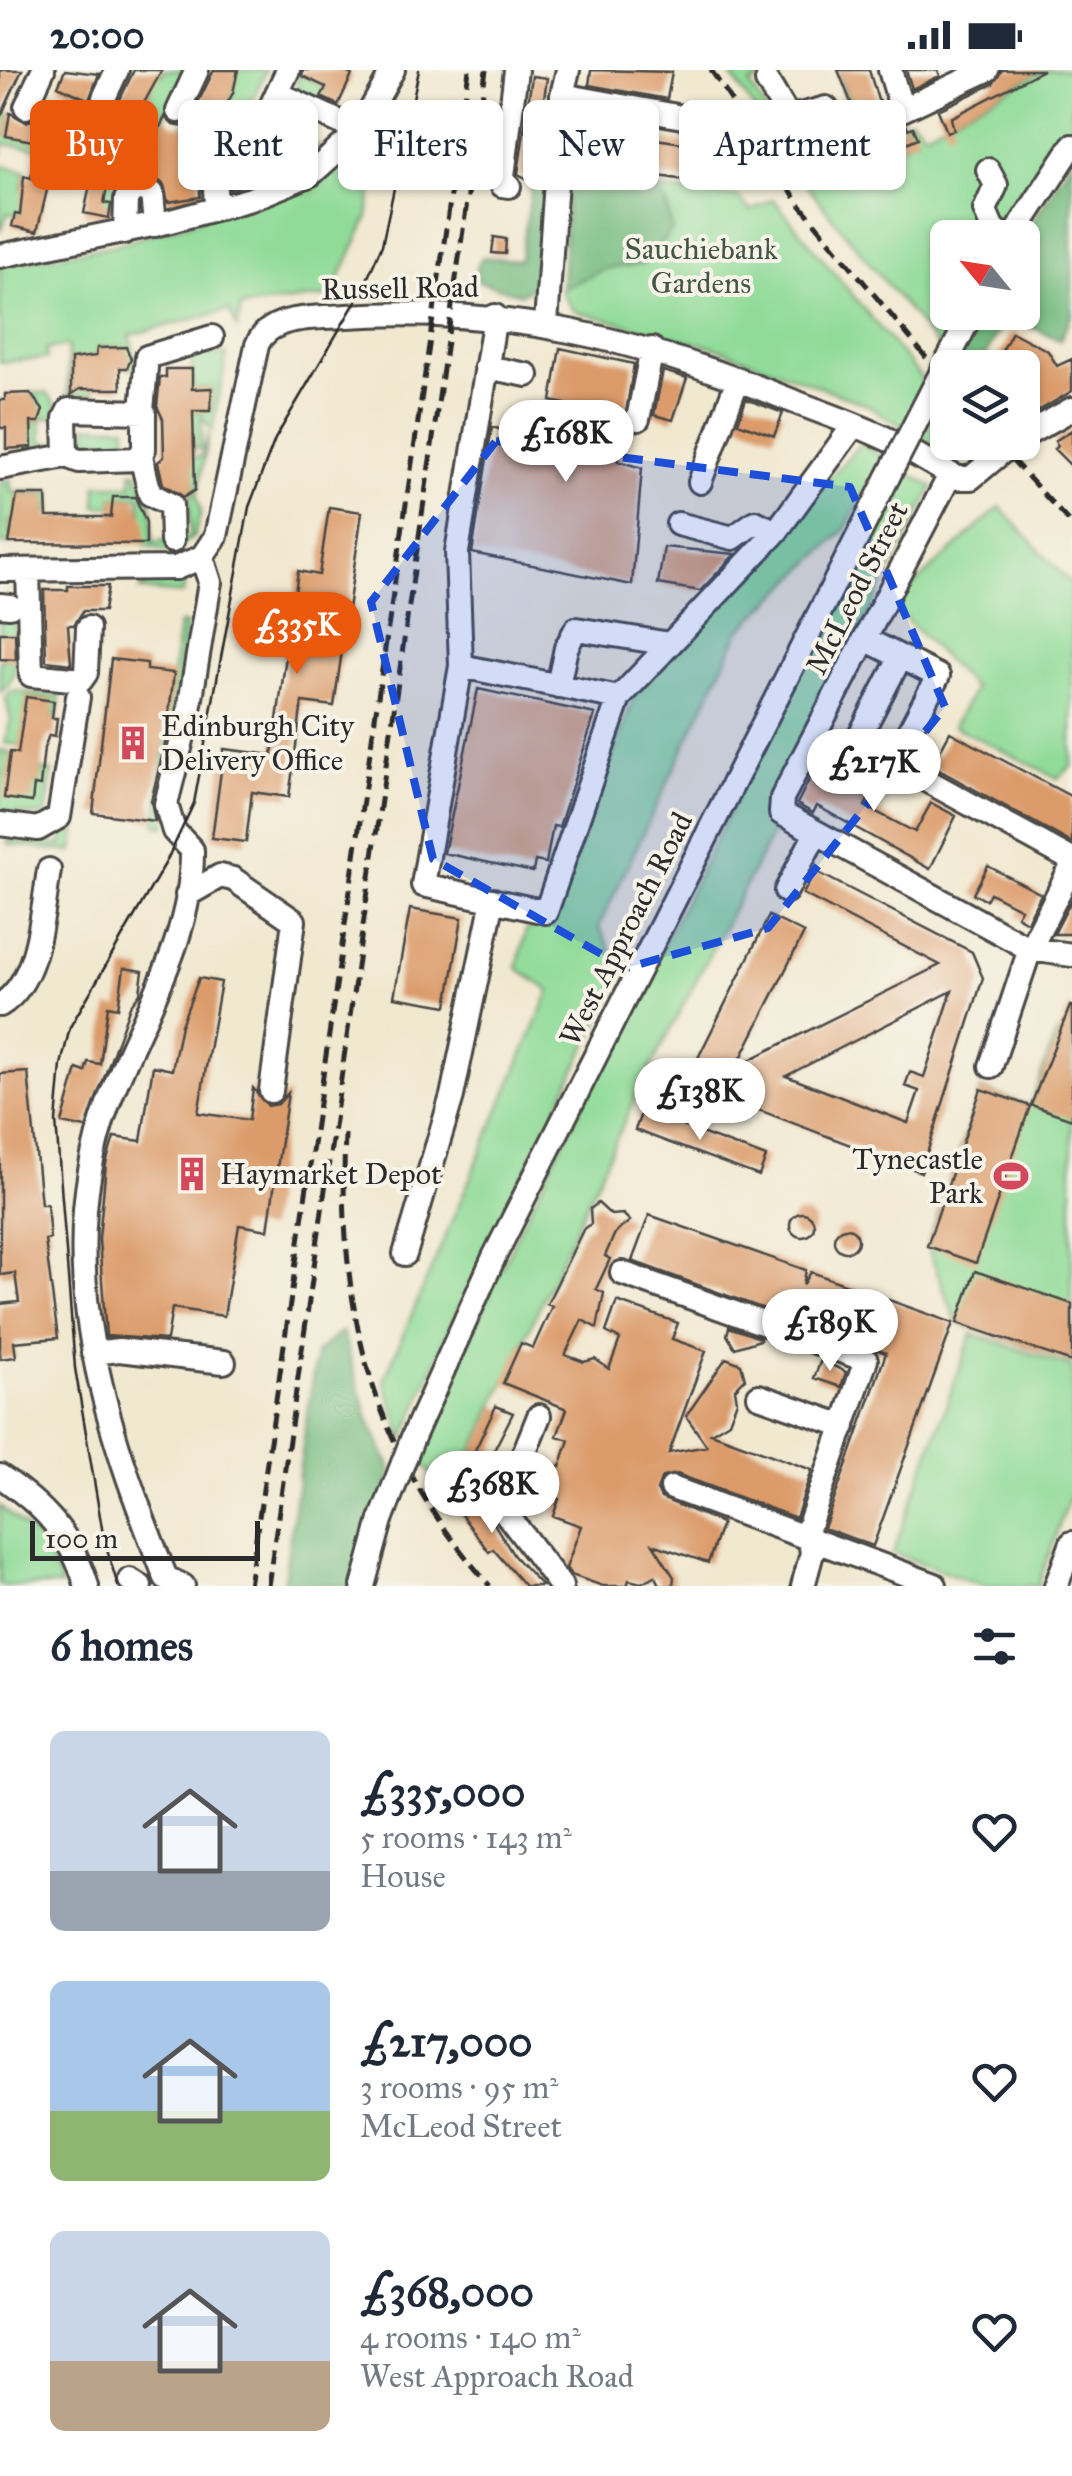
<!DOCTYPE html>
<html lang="en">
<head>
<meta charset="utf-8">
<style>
  :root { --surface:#fff; --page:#f6f6f7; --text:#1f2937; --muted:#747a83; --accent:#ea580c }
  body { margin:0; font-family:"IM FELL Great Primer",serif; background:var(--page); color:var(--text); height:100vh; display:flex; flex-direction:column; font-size:38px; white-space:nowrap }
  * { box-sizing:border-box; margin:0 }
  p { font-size:32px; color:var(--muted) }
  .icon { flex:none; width:55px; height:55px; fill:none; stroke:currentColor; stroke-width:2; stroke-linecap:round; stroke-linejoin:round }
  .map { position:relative; height:1516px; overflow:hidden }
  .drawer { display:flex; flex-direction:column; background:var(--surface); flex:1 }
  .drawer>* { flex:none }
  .banner { position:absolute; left:30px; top:30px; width:1012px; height:90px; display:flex; gap:20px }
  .needle { width:65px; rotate:300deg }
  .tools { position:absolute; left:930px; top:150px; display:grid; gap:20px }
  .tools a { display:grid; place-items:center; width:110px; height:110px; border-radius:15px; background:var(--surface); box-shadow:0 2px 8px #0004; font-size:50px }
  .scale { position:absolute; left:30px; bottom:25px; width:230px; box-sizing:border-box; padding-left:10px; border:5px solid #2b2b2b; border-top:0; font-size:28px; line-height:35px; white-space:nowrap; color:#2b2b2b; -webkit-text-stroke:8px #f7f3e8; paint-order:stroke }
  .price { position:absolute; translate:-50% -85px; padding:0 22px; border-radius:35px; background:#fff; color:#222; font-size:32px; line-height:65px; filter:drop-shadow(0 2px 5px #0008) }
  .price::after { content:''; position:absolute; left:50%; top:60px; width:30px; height:22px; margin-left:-15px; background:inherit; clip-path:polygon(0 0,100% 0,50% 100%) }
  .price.current { background:var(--accent); color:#fff }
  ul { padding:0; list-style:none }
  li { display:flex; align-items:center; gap:30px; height:250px; padding:0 50px }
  li span { display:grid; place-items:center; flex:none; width:280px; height:200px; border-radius:15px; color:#555 }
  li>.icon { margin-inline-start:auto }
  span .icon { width:120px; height:120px; fill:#fffc; stroke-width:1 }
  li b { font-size:42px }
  h2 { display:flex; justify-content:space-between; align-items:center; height:120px; padding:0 50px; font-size:42px }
  .chip { padding:0 35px; border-radius:15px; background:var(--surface); box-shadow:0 2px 8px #0004; font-size:35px; line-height:90px }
  .chip.current { background:var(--accent); color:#fff }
  .status { display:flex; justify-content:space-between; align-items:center; height:70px; padding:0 50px; background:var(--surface); direction:ltr }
  .status svg { height:28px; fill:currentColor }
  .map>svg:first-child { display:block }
  .green { fill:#90db98; stroke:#5e8362; stroke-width:2.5 }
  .forest { fill:#74bb80; stroke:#507356; stroke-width:2.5 }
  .building { fill:#db9b6b; fill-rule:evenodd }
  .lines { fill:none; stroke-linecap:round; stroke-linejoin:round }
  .minor-casing { stroke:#494744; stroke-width:28 }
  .minor { stroke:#fff; stroke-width:22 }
  .tram { stroke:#2b2b2b; stroke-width:2.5 }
  .rail { stroke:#2b2b2b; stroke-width:5; stroke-dasharray:15 8; stroke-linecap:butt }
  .minor-bridge-casing { stroke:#494744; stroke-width:28; stroke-linecap:butt }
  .minor-bridge { stroke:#fff; stroke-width:22 }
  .marked { fill:#1d4ed8; fill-opacity:0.2; stroke:#1d4ed8; stroke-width:8; stroke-dasharray:20 12; stroke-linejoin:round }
  .labels { text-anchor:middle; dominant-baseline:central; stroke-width:8; stroke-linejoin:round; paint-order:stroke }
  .park-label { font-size:30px; fill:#445746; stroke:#f7f3e8 }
  .street-label { font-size:30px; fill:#2b2b2b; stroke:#f7f3e8 }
  .poi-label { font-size:30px; fill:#2b2b2b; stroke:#f7f3e8; text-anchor:start }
</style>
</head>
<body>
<div class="status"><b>20:00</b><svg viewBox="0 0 49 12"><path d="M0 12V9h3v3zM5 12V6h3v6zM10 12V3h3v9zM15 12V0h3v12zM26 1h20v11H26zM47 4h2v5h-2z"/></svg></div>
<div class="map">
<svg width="1072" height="1516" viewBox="0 0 1072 1516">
  <rect width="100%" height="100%" fill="#f7f3e8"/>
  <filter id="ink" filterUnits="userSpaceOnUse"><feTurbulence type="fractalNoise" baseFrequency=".01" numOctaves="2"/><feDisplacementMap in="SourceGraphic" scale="20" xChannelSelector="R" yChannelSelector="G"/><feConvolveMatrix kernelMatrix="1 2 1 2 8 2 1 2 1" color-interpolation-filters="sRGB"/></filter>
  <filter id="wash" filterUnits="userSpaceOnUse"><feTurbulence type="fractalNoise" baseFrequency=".0048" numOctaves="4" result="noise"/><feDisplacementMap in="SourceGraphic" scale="40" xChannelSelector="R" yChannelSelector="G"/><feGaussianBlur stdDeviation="2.25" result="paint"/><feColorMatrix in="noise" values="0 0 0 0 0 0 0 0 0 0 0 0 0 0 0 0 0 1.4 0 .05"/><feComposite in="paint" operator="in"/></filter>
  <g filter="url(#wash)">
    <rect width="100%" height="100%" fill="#f1e8d0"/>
    <path class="green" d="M163,0h24l-34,71 27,-7 4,-9 32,-2 17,-30 5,-23h28l-30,67 23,12 -8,21 3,18 -15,8 -4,-50 -43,2 3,55 -20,1 8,-39 -47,-7 -14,49 -18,-4 -11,-34 28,-11 -8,-27 8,-16 25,-10 11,-32 5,2z
      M728,0h55l-33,14 38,62 32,-6 2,4 31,-12 -15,-62 16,40 -4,2 11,19 -6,2 3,9 -17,9 8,17 68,-30 -13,-16 7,-3 14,13 121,-62h26v61l-69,106 -55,1v74l14,1 -20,39 -140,-172z
      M296,3l30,14 -6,14 -22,-11z
      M0,40l10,3 -4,23 28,5 3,-15v22l-33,-4 -4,16z
      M381,68l-13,79 -37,79 -90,11 -4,21 -8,-18 -99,25 7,33h-10l-1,-21 -29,1 -1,8 -25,3v30l23,-1v7h-26v-49l-22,3 1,9 -47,4v-97l111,-19 85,-25 166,-82z
      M303,69l20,9 -35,24z
      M0,95l26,6 -4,18 4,1 -6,25 -12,-2 -8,19z
      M568,100l53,16 118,11 11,14 23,-12 145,175 29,42 1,26 18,1 8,10 -18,6 -91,-55 -145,-55 -146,-38 -12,-18z
      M227,284l-15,77 -10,-15 -1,33h-7l-3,-33 2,-5h17l2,-23 -20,1v-34z
      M30,323h17l10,14v10l-16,1 1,25h14v4l-24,4 -1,-29h7v-24h-8z
      M87,356h39v14h-39z
      M209,363l-12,64 4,15 -7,25 -23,15 -26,-7 -5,-48h-27l-1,10 -16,-1 1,-21h35v-13h5l15,35 1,35 37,-6v-40l5,-6 -3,-33h9z
      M861,373l23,15 -40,73 -104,99 -141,296 23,48 -169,345 -49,120 -20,-59 166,-389 -33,-23 9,-38 26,-11 82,-222z
      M902,399l31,18 -167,326 6,21 -137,264 -185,403 -33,-47 101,-222z
      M10,410l1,12 41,-1 -1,22 -5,-1v-17h-29v26h-8l1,23h-10l1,-63z
      M1000,437l72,78v181l-14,12 -105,-52 21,-37 -78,-80 8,-15z
      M153,506l32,1 -2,17 -43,-4z
      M0,545l14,5c0,23 9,59 -14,72v-33h12l-12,-26z
      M179,554l7,1 -21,201 -9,-1z
      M12,621l48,5 -3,22 -5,-1 1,-16 -26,-4 -7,48 -16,-2 7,-23 -5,-22z
      M0,680l10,2 -3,27 32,7 3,-16 10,2 -6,41 -6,3 -40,-5z
      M65,759l11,1 -3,22 -65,-8v-5l54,6z
      M1072,947v345l-115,-39 -30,-77 54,-157 49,17 25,-69z
      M972,1264l100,33v122l-34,97h-54l-91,-33z
      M0,1436l41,35 21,45h-62z"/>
    <path class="forest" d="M550,48l-7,164 -23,12 -42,-13 -2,-12 6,-12 38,3 23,-141z
      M1072,89v155l-12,26 -54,-25 -26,52h-24l26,-54 40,-1v-74z
      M568,100l53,16 36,3 10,16 5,25 -29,34 -39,5 -42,20z
      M342,1261l27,90 23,50 -39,115h-70l33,-233z"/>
    <g id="blocks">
      <path class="building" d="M0,0h22l-22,48z
        M65,0l34,4 -10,26 -31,-14z
        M134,0h28l-28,51 -20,-9z
        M214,0h24l-5,23 -18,32 5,2 -5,11 -16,9 1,50 -32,5 -4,-17 -7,-6 -18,-6 -29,-1 -6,31 7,1 -2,14 -25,-5 9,-41 -40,-7 -16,67 -25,-6 3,-12 5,1 4,-39 7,2 7,-36 -32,-6 4,-23 16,9 13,-4 4,-10 83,14 -4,33 22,4 21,-42 8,8 13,2z
        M303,0h38l11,5 -14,30 -17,-8 5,-10 -24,-11z
        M591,0l81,2 -5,27 -78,-14z
        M838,0h31l9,30 6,3 3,25 19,-4 2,5 5,-2 5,11 -70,30 -7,-17 17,-8 -8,-32 4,-1z
        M906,0h32l2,6 -28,13z
        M1002,0h41l-92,48 3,12 -7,2 -9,-22 55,-26z
        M532,6l15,2 -15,103 -14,-7z
        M291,46l19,9 -19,41 -8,3 -28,-13 16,-14 6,3z
        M584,58l131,20 -6,36 -130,-21z
        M813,60l7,10 -43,26 -6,-10z
        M228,81h7l3,36 -8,2z
        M494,167l12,2 -1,15 -13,-1z
        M1012,262l36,19 9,15 15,-7v32l-44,26 -6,-6v-43h-29z
        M126,277l5,12 -4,9h-7l1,21h-41l-9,6v-36l25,-3 1,-8z
        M560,278l74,16 -16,97 24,7 -10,117 -160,-32 20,-126 110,30 10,-43 -61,-13z
        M166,299h26v20l20,-1 -2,23h-17l2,79 -11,7 -21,-13 -5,-22 6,-5 -1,-38 -6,-13 3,-29h6z
        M663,301l24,7 -14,42 -19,-5z
        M30,323l13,17 -4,12h-8l1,25 -26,2v-21h-6v-28h5v-6z
        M746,329l37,14 -9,23 -36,-13z
        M1072,360v37l-18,-18 4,-3 -3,-5z
        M17,425h29l1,22h64l2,-20h22l11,25v22l-137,-1z
        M329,437l33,5 -28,194 -32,-4 -13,95 -37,-5 -6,50 -34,-4 12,-89 48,6 26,-184 21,4z
        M664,477l71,7 -35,37 -42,-7z
        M68,516h40l-4,25h-21l-9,14h-6l3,39 -25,-3 -2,-71h24z
        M0,563h15l1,27 -16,-1z
        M111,589l36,4v7l27,3 -9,71 -14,57 4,20 -62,-8z
        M478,619l117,25 -36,113 -6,-1 -7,37 -11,-2 -2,11 -89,-19z
        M26,627l28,4 -2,17h5l-2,18 -6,-1 -5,13 -4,38 -6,-1 -2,17 -28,-4 6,-46 8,1z
        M950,662l122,65v46l-140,-77z
        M820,688l55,29 -10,19 50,26 16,-29 25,13 -26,53 -113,-63 -4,7 -16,-9z
        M988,796l53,28 -14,28 -10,-6 4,-7 -31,-16 -4,7 -13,-6z
        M815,801l157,81 11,26 -62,194 -183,-70 -50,-24 81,-162 35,17 -67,133 203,-101 -137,-71zM952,921l-28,86 -14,-5 -5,14 14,5 -11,32 -122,-47z
        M1072,829v35h-18z
        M410,839l52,9 -15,88 -53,-9z
        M124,898l19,3 -3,22 -10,13 -44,122 -24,-5 15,-54 8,3 3,-10 12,2 8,-58 10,2z
        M199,908l22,4 -23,131 51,7 4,-32 15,18 10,-2 10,-11 -20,137 -29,-5 -15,91 -52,-8 -5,32 -61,-4 -7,-97 7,-75 8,-27 27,4 12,-75 19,4 9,-45z
        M1070,936h2v113l-41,-14z
        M28,1002l13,132h6l3,35 -5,1 13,98 -44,4 2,15 -16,2v-55l19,-2 -4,-29 -15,2v-201z
        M981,1019l49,17 -54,157 -49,-17z
        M642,1041l124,46 -7,19 -124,-46z
        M598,1133l13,12 12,-1 7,7 -15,12 -10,23 5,3 -14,30 8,4 -7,35 -15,-8 -17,35 19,7 11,-3 14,10 11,-30 -14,-7 11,-31 61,22 -6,16 34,12 -37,102 38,-7 -21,-30 40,-58 15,6 4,15 -10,10 2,12 -8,21 -18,11 101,37 -16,48 -119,-44 -15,3 -5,13 4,8 61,25 -14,40 -55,-19 21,33 -1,9h-12l-6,-10 -14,7 -12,-3 -2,6h-24l-32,-11 -5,-7 15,-42 -28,-10 6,-17 -25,-9 11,-28 15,5 9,-27 -12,-4 10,-27 -64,-26 18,-40 12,5 19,-42 -5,-2 36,-74 8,-6 -1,-15z
        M790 1155a12 12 0 1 1 24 0a12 12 0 1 1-24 0Z
        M649,1145l157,55 -3,15 8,-13 142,51 -80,223 -49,-18 62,-175 -254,-92z
        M834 1170a12 12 0 1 1 24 0a12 12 0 1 1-24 0Z
        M975,1201l97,33v58l-115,-39z
        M729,1257l31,11v2l-25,8 -8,-13z
        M821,1290l25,12 -5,15 -27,-9z
        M496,1336l17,7 -28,55 -15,-7z
        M474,1421l40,65 28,30h-17l-32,-37 -4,3 -36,-48z"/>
    </g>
  </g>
  <g filter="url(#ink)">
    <use href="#blocks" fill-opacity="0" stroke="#494744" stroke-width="2.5"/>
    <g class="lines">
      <g class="minor-casing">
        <path id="minor" d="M568,0l-6,25 126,23
          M890,0l12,40 85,-40
          M767,11l22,37 37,-10
          M277,23l82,38
          M104,28l13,-28
          M26,37l17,-37
          M178,41l19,-41
          M255,70l33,-70
          M213,83l3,54
          M988,100l8,15 -11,25 7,17 12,11
          M509,116l-7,-1 14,-115
          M125,162l1,-33 9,-12 17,6 3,32
          M1012,168l60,-92
          M0,186l167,-34 84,-23 60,-25 48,-43 34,-61
          M495,246l-38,236 4,114 158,32 157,-166 78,-107
          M546,254l16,-229
          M959,268l13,-26
          M486,297l41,8
          M142,340l5,-53 65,-20
          M638,349l14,-70
          M1022,367l50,-28
          M141,386l9,38 21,11 1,36
          M0,398l66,-12 13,5 59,-2 6,-10v-37l-75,-2 -4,8 1,38
          M950,405l-168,323 -1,15 249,136 42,6
          M700,412l38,-103
          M678,454l55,14 22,-16 21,10
          M0,500l176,-2 26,-11 14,-21 41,-191c13,-31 60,-27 89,-29 161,-10 291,23 439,82 35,14 72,26 106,43 23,11 44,26 67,37h13l43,-36
          M28,500l3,105 50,5 5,-7 2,-45
          M0,535l10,1
          M865,569l73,37 -45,86 -37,-19 44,-85
          M461,596l-38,219 123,27 73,-214
          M558,616l8,-38 10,-19 94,15
          M893,692l179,98
          M0,754l38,5 21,-12 19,-120
          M786,821l29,-56
          M187,825l33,-19 13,3 61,42 -23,170
          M0,935c40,-24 42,-93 49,-135
          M991,996l39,-117 42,-83
          M405,1184l47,-158 41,-196
          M622,1203l244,87 -58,168 4,25 -9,33
          M93,1283l26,-3 105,12
          M759,1326l85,30
          M539,1346l-37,92 59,78
          M413,1367l81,-180 394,-780
          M0,1406c44,30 71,58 87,110
          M672,1418l263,97
          M130,1510l10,6
          M183,1516l-17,-8c-61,-151 -117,-317 -57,-477 31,-82 84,-161 83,-251l-18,-19 -8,-27 22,-88 22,-134 -8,-25
          M363,1516l18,-66
          M1056,1516l16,-43"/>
      </g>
      <use href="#minor" class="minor"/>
      <path class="tram" d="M118,1516l-14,-46 -29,-172 -19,-247 5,-56 9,-38 96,-165 28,-59 55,-296 26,-68 87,-148 20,-46 37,-175"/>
      <path class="rail" d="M711,0l90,136 147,178
        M996,372l76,83
        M345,1064c-7,178 25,316 145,452
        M249,1516l220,-1516
        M268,1516l218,-1516"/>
      <g class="minor-bridge-casing">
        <path id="minor-bridge" d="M888,407l71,-139
          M381,1450l32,-83"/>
      </g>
      <use href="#minor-bridge" class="minor-bridge"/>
    </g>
  </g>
  <path class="marked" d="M496,371l354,46 95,220 -177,221 -142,40 -193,-109 -62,-257z"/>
  <defs>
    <g id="building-bare" transform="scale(2.7)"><path d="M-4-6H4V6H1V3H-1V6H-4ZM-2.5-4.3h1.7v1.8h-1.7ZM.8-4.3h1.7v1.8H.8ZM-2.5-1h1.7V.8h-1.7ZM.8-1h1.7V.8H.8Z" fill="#d1495b" stroke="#f7f3e8" stroke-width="2.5" paint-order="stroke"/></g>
    <g id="stadium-bare" transform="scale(2.7)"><path d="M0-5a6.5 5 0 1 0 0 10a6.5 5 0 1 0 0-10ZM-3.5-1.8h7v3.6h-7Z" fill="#d1495b" stroke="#f7f3e8" stroke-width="2.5" paint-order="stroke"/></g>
  </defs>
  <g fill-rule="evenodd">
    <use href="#building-bare" x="133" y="673"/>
    <use href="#building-bare" x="192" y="1104"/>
    <use href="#stadium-bare" x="1011" y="1106"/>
  </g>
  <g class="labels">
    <g class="park-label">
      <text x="701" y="179">Sauchiebank<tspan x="701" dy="34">Gardens</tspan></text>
    </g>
    <g class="street-label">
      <text transform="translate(400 218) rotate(-1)">Russell Road</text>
      <text transform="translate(857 518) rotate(-63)">McLeod Street</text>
      <text transform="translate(626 859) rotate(-63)">West Approach Road</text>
    </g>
    <g class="poi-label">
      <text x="161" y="656">Edinburgh City<tspan x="161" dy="34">Delivery Office</tspan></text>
      <text x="983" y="1089" text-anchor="end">Tynecastle<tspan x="983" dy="34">Park</tspan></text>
      <text x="220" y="1104">Haymarket Depot</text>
    </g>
  </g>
</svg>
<div class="tools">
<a><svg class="needle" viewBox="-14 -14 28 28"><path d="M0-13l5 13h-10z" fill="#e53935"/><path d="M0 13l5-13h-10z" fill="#747a83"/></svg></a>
<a><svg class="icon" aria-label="layers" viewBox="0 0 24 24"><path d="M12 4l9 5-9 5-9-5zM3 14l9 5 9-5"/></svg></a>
</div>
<div class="scale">100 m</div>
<b class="price" style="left:566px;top:415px">£168K</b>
<b class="price current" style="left:297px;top:607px">£335K</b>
<b class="price" style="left:874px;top:744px">£217K</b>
<b class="price" style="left:700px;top:1073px">£138K</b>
<b class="price" style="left:830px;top:1304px">£189K</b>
<b class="price" style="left:492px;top:1466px">£368K</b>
<div class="banner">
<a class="chip current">Buy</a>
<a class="chip">Rent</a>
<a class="chip">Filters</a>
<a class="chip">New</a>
<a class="chip">Apartment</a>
</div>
</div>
<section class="drawer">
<h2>6 homes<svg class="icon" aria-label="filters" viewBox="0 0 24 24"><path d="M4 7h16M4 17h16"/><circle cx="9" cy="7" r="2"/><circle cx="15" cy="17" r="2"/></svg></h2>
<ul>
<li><span style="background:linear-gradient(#c9d6e8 70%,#9aa5b1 0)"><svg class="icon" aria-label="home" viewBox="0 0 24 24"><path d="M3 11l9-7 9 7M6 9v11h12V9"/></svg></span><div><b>£335,000</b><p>5 rooms · 143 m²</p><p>House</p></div><svg class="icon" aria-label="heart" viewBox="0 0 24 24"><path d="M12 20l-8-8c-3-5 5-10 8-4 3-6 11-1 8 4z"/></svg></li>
<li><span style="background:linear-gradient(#a9c7e8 65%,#8fb573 0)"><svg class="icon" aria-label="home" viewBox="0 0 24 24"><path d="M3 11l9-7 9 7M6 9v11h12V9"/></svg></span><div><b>£217,000</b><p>3 rooms · 95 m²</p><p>McLeod Street</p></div><svg class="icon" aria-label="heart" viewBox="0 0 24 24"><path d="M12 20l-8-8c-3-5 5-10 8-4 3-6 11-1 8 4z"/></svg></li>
<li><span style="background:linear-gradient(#c9d6e8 65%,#b9a48a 0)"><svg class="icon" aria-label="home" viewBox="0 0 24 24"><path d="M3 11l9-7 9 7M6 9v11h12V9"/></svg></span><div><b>£368,000</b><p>4 rooms · 140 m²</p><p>West Approach Road</p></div><svg class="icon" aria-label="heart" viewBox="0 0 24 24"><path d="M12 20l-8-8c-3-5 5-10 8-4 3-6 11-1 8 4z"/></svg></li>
</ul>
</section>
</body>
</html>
